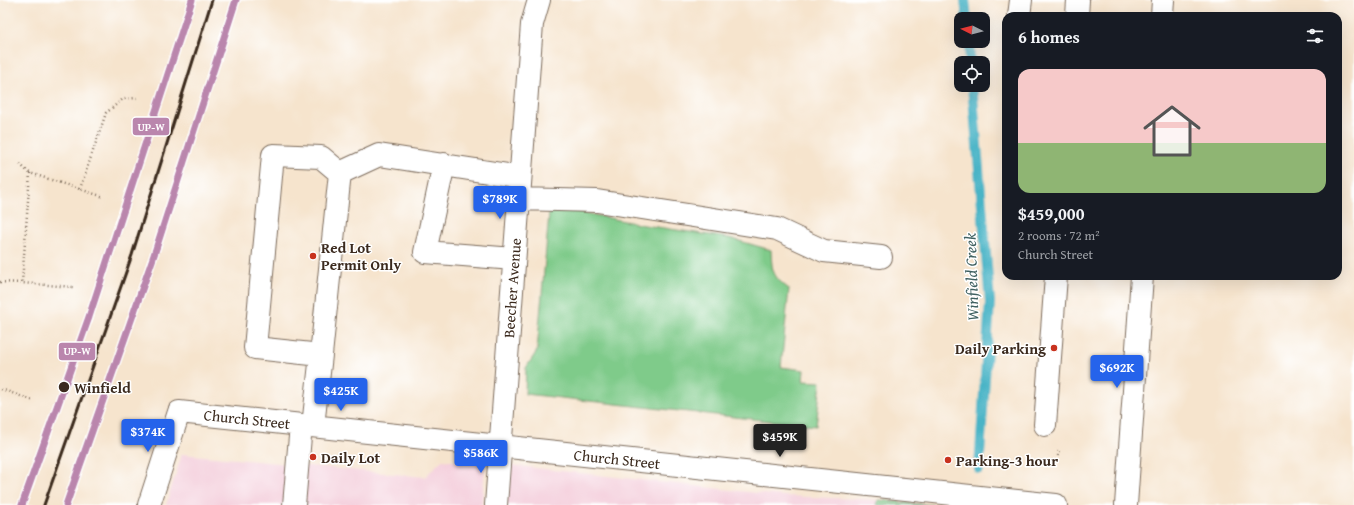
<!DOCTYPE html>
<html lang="en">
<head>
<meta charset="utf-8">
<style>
  :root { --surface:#171b24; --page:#242831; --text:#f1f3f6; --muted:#9ea1a6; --accent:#2563eb }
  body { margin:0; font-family:"Gentium Book Plus",serif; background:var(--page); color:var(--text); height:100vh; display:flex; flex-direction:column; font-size:15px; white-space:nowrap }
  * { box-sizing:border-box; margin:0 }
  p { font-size:13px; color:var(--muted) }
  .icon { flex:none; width:22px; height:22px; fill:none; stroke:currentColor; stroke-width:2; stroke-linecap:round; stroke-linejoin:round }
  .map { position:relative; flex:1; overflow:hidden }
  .drawer { position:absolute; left:1002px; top:12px; width:340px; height:268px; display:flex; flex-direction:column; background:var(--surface); border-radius:12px; box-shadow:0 4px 16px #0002 }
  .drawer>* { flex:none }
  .needle { width:26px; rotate:276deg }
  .fabs { position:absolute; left:954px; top:12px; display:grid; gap:8px }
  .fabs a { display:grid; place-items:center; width:36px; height:36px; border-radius:8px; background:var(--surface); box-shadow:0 4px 16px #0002; font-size:20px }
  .price { position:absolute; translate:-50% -34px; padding:0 9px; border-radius:4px; background:var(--accent); color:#fff; font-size:13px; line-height:26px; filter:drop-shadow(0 1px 2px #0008) }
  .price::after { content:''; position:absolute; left:50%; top:24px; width:12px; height:9px; margin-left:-6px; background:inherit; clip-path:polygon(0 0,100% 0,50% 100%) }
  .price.selected { background:#222; color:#fff }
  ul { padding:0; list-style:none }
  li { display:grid; align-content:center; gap:8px; height:212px; padding:0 16px }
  li span { display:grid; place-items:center; height:124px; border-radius:12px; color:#555 }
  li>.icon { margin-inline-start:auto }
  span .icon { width:72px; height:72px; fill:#fffc; stroke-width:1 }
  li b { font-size:17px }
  h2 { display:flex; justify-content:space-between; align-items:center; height:48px; padding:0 16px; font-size:17px }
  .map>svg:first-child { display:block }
  .built { fill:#f4cfdc }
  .green { fill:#7fcb8a; stroke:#5d7a54 }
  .park { fill:url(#park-tufts); stroke:#5d7a54 }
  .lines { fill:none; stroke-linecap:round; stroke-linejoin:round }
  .stream { stroke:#48b4c6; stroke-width:10 }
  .minor-casing { stroke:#7c6b5b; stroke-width:24 }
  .path { stroke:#7c6b5b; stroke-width:2.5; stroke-dasharray:1 3; stroke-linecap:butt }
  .minor { stroke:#fff; stroke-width:22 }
  .rail { stroke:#3b2a1e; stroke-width:3 }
  .rail-1-casing { stroke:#fff; stroke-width:10 }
  .rail-1 { stroke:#ba86ad; stroke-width:7 }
  .poi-dot { fill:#c8321e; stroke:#fff; stroke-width:1.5 }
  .stop-dot { fill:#3b2a1e; stroke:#fff; stroke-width:1.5 }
  .labels { text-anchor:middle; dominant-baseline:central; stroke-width:3; stroke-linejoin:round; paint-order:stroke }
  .poi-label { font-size:15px; font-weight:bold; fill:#3b2a1e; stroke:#fff; text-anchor:start }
  .street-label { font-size:15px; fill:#3b2a1e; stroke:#fff }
  .stop-label { font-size:15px; font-weight:bold; fill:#3b2a1e; stroke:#fff; text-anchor:start }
  .water-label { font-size:16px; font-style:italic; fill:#406161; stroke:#fff }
  .line-badge { stroke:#fff; stroke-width:1.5 }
  .badge-label { font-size:11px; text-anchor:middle; font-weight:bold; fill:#fff }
</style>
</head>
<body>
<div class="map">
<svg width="1354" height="505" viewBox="0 0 1354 505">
  <defs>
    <pattern id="park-tufts" width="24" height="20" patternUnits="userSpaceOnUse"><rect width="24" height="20" fill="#7fcb8a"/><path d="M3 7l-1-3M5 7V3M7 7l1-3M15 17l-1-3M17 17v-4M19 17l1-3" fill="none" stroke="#6fae77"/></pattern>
  </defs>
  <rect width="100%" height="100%" fill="#fff"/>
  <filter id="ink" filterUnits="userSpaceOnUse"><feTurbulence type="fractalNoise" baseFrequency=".025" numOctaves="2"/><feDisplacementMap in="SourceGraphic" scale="8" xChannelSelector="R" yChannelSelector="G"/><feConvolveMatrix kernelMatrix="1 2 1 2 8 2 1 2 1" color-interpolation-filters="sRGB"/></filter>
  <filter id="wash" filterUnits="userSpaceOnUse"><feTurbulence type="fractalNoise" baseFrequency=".012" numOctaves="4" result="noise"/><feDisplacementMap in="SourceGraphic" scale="16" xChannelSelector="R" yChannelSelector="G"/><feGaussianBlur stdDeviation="0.9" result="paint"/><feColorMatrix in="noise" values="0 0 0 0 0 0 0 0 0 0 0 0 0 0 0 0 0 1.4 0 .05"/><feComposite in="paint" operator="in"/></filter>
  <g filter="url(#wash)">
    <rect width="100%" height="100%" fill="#f6e4cd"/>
    <path class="built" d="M182,454l243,23 17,-17 43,4 -3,41h-316z
      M509,465l274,31 95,4 -1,5h-371z"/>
    <path class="green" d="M560,208l84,17 85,13 42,12c1,21 1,26 18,39l-8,78 23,3 -1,11 18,1 -5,44 -291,-32 1,-26 11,-17 12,-137z"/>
    <path class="park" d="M878,500l55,5h-56z"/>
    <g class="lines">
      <path class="stream" d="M965,0l2,19
        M969,41l1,22
        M972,85l18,217 -11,167"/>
    </g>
  </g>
  <g filter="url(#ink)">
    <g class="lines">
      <g class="minor-casing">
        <path id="minor" d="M1019,16l2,-16
          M1077,16l1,-16
          M1162,16l1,-16
          M444,164l-19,88 89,7
          M340,173l39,-18 141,22
          M519,199l78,2 180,28 47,22 57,6
          M1045,425l11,-149
          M313,426l8,-71 19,-182 -19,-16 -48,-2 -18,193 66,7
          M149,505l30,-93 877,93
          M294,505l7,-80
          M496,505l36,-481 7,-24
          M1126,505l16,-229"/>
      </g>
      <path class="path" d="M20,164l7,7 3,2 74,24
        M30,173l-8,110 51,4
        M80,189l26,-76 17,-14 14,-1
        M0,282l22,1
        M1,389l33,12
        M1058,456l1,-7"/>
      <use href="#minor" class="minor"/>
      <path class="rail" d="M44,505l88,-250 80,-255"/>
      <g class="rail-1-casing">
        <path id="rail-1" d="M22,505l67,-188 103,-317
          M66,505l87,-247 83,-258"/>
      </g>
      <use href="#rail-1" class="rail-1"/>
    </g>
  </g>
  <g class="poi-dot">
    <circle cx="313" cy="256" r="4"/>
    <circle cx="1054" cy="348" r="4"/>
    <circle cx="313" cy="457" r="4"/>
    <circle cx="948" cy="460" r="4"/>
  </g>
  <circle class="stop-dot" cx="64" cy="387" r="6"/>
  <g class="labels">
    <g class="poi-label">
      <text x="321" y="247">Red Lot<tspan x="321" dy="17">Permit Only</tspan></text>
      <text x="1046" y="348" text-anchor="end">Daily Parking</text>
      <text x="321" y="457">Daily Lot</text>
      <text x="956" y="460">Parking-3 hour</text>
    </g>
    <g class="street-label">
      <text transform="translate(512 288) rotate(-86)">Beecher Avenue</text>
      <text transform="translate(247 419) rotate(6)">Church Street</text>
      <text transform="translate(617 459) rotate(6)">Church Street</text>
    </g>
    <g class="stop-label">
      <text x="74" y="387">Winfield</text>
    </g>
    <g class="water-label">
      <text transform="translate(971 277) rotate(-92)">Winfield Creek</text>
    </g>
  </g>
  <g class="line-badge">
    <rect x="132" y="117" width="38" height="19" rx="4" fill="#ba86ad"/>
    <rect x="58" y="342" width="38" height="19" rx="4" fill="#ba86ad"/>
  </g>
  <g class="badge-label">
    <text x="151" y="131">UP-W</text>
    <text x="77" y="355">UP-W</text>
  </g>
</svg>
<div class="fabs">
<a><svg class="needle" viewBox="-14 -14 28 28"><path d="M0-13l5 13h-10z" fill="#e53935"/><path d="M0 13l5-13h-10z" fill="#9ea1a6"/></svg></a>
<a><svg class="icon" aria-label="locate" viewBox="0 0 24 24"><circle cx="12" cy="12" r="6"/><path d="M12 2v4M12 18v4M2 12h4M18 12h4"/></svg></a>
</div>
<b class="price" style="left:500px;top:220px">$789K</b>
<b class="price" style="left:1117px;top:389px">$692K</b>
<b class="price" style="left:341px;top:412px">$425K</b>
<b class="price" style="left:148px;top:453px">$374K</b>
<b class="price selected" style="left:780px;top:458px">$459K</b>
<b class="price" style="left:481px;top:474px">$586K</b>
<section class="drawer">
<h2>6 homes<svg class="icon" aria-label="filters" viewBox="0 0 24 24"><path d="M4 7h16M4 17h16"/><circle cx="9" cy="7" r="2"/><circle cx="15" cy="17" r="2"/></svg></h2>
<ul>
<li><span style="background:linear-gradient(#f6c9c9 60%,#8fb573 0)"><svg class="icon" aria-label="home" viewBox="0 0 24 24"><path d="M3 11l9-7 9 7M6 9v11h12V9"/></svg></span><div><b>$459,000</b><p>2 rooms · 72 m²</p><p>Church Street</p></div></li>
</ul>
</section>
</div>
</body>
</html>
